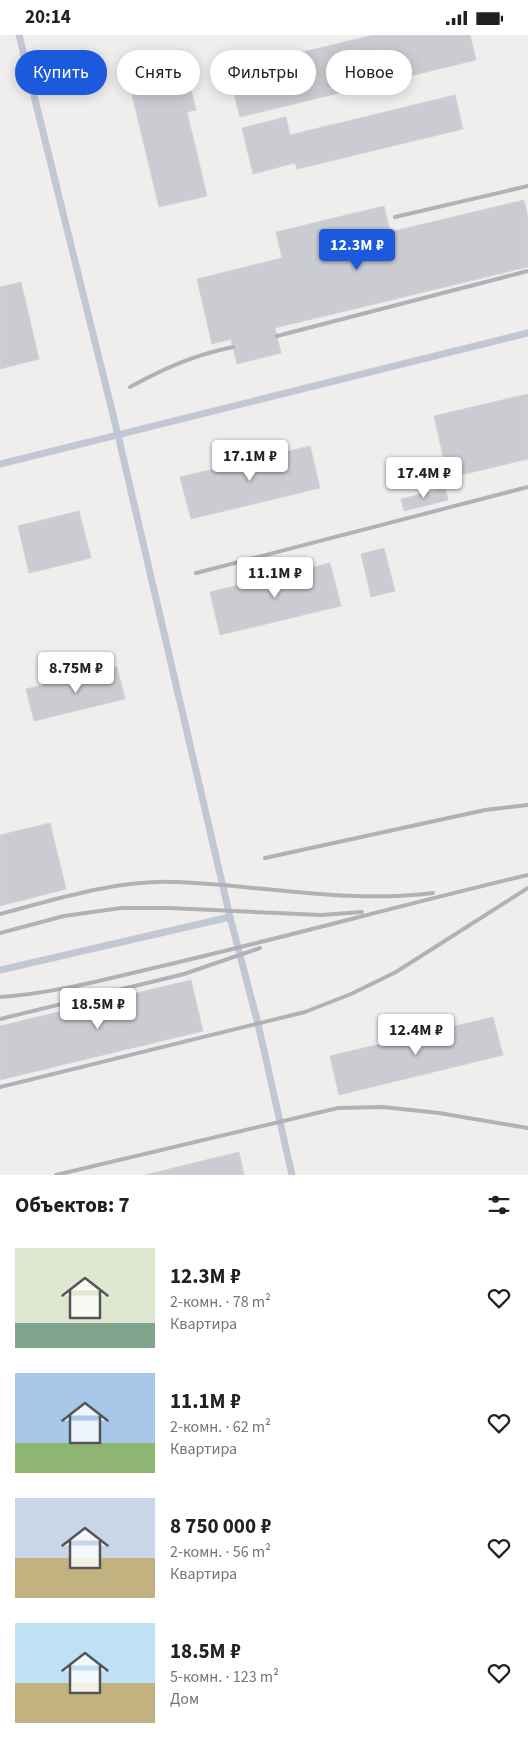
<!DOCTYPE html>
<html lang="ru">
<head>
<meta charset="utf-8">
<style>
  :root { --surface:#fff; --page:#f2f2f2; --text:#202124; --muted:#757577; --accent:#1b59dd }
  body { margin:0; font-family:"Source Sans 3",sans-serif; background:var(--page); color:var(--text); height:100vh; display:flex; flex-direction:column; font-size:19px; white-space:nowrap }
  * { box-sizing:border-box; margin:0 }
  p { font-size:16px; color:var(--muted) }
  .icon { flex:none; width:28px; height:28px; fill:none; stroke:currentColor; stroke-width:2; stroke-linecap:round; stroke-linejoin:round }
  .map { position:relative; height:1140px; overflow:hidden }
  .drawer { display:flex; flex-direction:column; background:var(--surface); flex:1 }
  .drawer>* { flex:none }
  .banner { position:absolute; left:15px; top:15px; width:499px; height:45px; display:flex; gap:10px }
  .price { position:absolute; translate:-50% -42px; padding:0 11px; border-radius:5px; background:#fff; color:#222; font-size:16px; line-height:32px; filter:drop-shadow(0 1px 2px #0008) }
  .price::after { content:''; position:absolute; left:50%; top:30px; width:15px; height:11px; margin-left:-8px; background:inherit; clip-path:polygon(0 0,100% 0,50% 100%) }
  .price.on { background:var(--accent); color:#fff }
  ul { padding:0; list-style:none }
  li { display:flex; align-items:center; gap:15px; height:125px; padding:0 15px }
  li span { display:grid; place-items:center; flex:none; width:140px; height:100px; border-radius:0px; color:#555 }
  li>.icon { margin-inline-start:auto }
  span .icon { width:60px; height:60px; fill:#fffc; stroke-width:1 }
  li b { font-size:21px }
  h2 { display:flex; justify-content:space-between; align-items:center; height:60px; padding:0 15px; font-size:21px }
  .tag { padding:0 18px; border-radius:22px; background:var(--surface); box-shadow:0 2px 12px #0003; font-size:18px; line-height:45px }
  .tag.on { background:var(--accent); color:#fff }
  .status { display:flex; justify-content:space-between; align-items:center; height:35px; padding:0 25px; background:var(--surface); direction:ltr }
  .status svg { height:14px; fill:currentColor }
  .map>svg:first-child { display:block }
  .building { fill:#caccd2; stroke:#d2d3d9 }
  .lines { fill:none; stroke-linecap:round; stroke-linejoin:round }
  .lane { stroke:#c1c8d3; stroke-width:7 }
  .rail { stroke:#b0b2b8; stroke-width:4 }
</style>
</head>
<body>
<div class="status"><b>20:14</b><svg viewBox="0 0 49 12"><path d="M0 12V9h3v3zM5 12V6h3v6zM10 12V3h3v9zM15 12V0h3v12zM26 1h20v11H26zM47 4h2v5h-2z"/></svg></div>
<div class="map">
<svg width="528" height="1140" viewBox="0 0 528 1140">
  <rect width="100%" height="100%" fill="#f0eeed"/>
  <path class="building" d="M373,0h97l6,25 -236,57 -12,-47z
    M189,46l7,29 -9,2 20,84 -48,11 -27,-112z
    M455,60l8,34 -166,40 -2,-6 -42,11 -11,-46 44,-11 4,18z
    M524,165l4,18v49l-253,61 6,25 -44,11 -6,-25 -19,5 -15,-65 85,-21 -6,-26 108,-26 6,26z
    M21,247l18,77 -39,10v-82z
    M528,359v65l-80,19 -14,-62z
    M310,411l10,42 -129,31 -11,-42z
    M445,453l3,12 -44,11 -3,-12z
    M79,476l12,47 -62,15 -11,-47z
    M384,513l11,43 -24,6 -10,-43z
    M330,528l11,43 -121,29 -10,-43z
    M117,632l8,32 -91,22 -8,-32z
    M50,788l16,66 -66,17v-71z
    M191,945l12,51 -203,49v-54z
    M493,982l10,38 -164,40 -9,-39z
    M239,1117l5,23h-99z"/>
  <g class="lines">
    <path class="lane" d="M19,0l99,400 112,482 28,107 34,151
      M0,429l528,-131
      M0,935l230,-53"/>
    <path class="rail" d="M395,182l133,-31
      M277,301l251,-65
      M130,352c35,-19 64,-32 103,-40
      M196,538l332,-86
      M265,823l220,-48 43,-5
      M0,879c57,-15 116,-34 175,-32 86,3 171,22 258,11
      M0,898l64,-17 57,-8h49l151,7 41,-3
      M0,962c59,-4 117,-21 175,-34 118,-28 235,-60 353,-88
      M0,984l184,-45 76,-26
      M0,1052l305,-75 46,-18 45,-22 132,-84
      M56,1140l282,-67 45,-1 56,6 89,15"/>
  </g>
</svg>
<b class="price on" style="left:357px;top:236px">12.3M ₽</b>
<b class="price" style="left:250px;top:447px">17.1M ₽</b>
<b class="price" style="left:424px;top:464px">17.4M ₽</b>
<b class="price" style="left:275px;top:564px">11.1M ₽</b>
<b class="price" style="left:76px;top:659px">8.75M ₽</b>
<b class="price" style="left:98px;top:995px">18.5M ₽</b>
<b class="price" style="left:416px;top:1021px">12.4M ₽</b>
<div class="banner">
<a class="tag on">Купить</a>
<a class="tag">Снять</a>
<a class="tag">Фильтры</a>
<a class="tag">Новое</a>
</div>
</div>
<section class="drawer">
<h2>Объектов: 7<svg class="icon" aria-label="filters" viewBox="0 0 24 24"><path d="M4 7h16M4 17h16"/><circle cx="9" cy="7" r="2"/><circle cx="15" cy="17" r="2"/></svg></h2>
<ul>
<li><span style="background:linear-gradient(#dfe7d0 75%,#7fa58c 0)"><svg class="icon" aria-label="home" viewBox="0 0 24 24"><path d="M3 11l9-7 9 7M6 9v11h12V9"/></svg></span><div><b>12.3M ₽</b><p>2-комн. · 78 m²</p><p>Квартира</p></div><svg class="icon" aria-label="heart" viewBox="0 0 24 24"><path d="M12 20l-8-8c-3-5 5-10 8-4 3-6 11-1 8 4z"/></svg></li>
<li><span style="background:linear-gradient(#a9c7e8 70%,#8fb573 0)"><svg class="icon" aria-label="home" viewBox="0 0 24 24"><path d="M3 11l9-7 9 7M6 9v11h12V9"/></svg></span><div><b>11.1M ₽</b><p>2-комн. · 62 m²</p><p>Квартира</p></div><svg class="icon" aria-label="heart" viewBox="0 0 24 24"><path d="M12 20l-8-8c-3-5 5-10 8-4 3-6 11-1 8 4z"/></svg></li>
<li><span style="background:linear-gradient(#c9d6e8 60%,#c2b280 0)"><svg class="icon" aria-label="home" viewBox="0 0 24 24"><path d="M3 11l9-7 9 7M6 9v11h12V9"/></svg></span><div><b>8 750 000 ₽</b><p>2-комн. · 56 m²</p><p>Квартира</p></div><svg class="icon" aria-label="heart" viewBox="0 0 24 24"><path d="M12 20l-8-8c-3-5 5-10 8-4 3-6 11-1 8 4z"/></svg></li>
<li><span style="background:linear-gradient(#bfe0f5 60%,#c2b280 0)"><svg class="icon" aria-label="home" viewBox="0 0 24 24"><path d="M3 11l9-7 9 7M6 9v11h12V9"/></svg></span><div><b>18.5M ₽</b><p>5-комн. · 123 m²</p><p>Дом</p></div><svg class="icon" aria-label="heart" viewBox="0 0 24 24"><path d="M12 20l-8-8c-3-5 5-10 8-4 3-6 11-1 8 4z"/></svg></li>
</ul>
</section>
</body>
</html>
